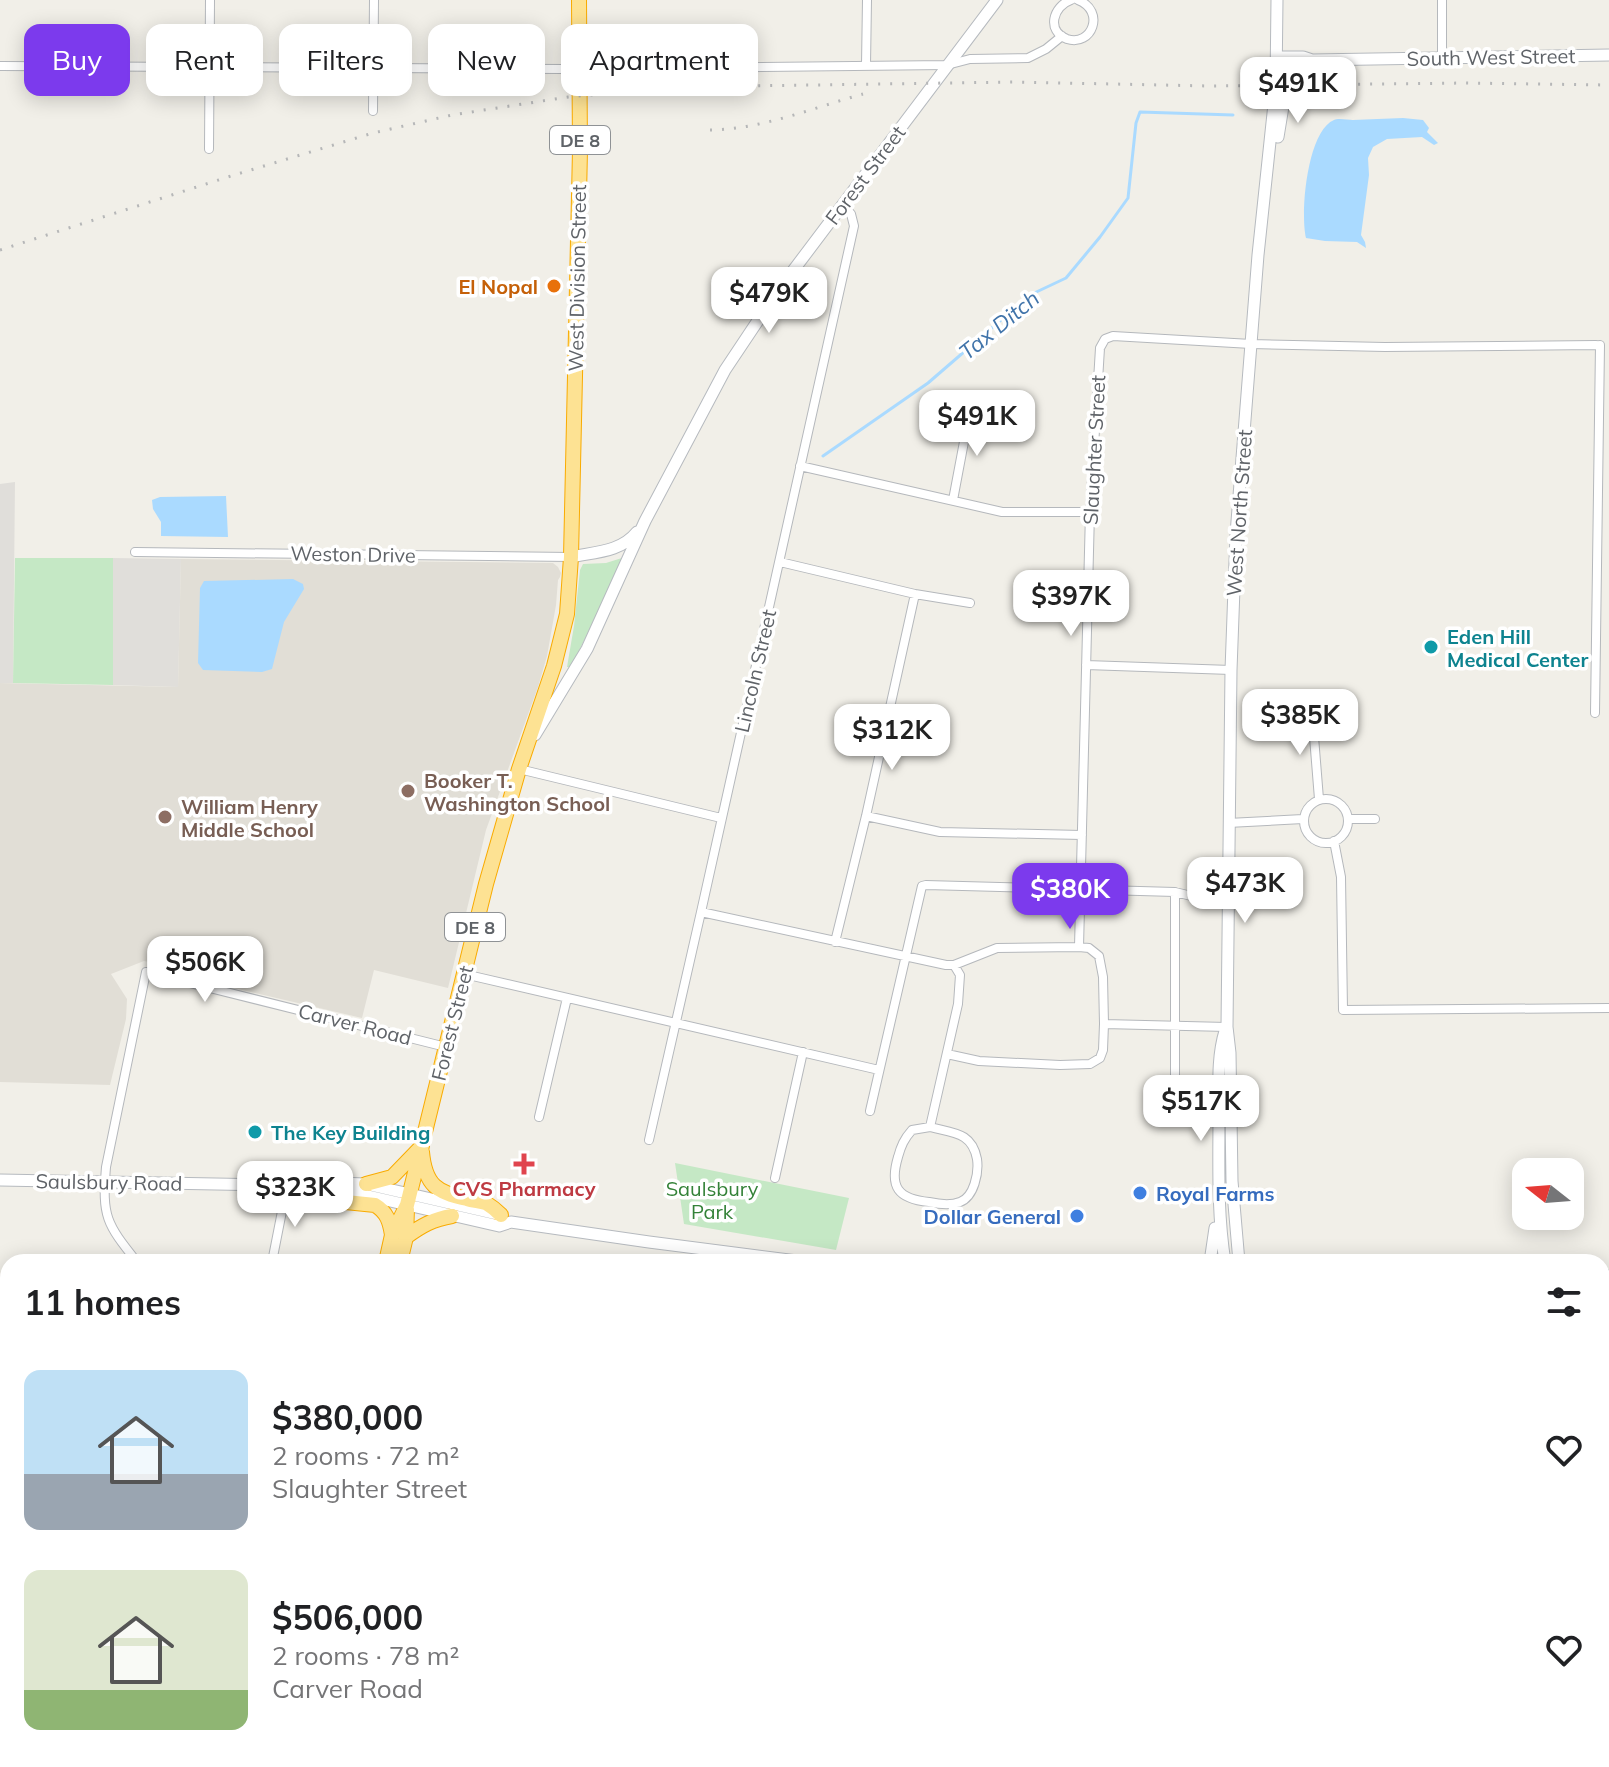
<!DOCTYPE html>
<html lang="en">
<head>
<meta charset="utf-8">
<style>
  :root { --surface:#fff; --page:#f6f6f6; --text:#202124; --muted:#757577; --accent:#7c3aed }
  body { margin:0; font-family:Mulish,sans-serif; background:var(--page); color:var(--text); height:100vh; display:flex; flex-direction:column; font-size:30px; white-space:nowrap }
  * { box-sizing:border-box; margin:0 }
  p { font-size:26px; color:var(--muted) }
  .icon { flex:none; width:44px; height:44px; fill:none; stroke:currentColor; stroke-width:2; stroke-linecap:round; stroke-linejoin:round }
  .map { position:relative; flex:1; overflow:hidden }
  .drawer { position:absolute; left:0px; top:1254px; width:1610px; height:514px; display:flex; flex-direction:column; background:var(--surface); border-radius:24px 24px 0 0; box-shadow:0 4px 20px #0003 }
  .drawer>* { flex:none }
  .guide { position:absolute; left:24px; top:24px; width:800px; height:72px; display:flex; gap:16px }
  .needle { width:52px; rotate:287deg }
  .tools { position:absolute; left:1512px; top:1158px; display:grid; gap:16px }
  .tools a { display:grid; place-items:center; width:72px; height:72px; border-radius:16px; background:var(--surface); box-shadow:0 4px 20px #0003; font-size:40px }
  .price { position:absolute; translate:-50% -68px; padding:0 18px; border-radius:16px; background:#fff; color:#222; font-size:26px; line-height:52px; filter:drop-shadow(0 2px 4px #0008) }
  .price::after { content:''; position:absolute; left:50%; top:48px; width:24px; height:18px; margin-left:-12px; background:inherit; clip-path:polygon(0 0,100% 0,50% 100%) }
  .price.active { background:var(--accent); color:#fff }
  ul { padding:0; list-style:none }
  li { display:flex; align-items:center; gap:24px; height:200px; padding:0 24px }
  li span { display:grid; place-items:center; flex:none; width:224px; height:160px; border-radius:16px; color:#555 }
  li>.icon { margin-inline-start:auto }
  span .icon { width:96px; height:96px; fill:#fffc; stroke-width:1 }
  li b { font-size:34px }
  h2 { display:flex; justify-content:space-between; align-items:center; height:96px; padding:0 24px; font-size:34px }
  .pill { padding:0 28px; border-radius:16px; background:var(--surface); box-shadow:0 4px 20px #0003; font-size:28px; line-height:72px }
  .pill.active { background:var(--accent); color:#fff }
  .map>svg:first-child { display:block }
  .industrial { fill:#e0deda }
  .education { fill:#e1ded6 }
  .green { fill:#c5e8c5 }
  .water { fill:#aadaff }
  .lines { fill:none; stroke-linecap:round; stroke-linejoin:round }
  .stream { stroke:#aadaff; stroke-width:3 }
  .street-casing { stroke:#b5b8bc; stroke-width:10 }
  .secondary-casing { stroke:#b6babf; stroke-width:13 }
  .highway-casing { stroke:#f9ab00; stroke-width:16 }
  .street { stroke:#fff; stroke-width:8 }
  .secondary { stroke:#fff; stroke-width:11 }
  .highway { stroke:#fde293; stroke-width:14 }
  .rail { stroke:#b6b7b8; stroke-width:3; stroke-dasharray:2 10; stroke-linecap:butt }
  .food-dot { fill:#e8710a; stroke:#fff; stroke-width:3 }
  .culture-dot { fill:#0f9aa8; stroke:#fff; stroke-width:3 }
  .education-dot { fill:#8d6e63; stroke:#fff; stroke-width:3 }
  .health-dot { fill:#e0444e; stroke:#fff; stroke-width:3 }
  .shop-dot { fill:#3f7fe0; stroke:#fff; stroke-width:3 }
  .labels { text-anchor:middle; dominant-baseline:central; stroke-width:7; stroke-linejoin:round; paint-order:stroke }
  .shield { fill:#fff; stroke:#8f9295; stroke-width:2 }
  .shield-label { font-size:18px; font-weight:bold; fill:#5f6368 }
  .street-label { font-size:20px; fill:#5f6368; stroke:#fff }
  .food-label { font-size:20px; font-weight:bold; fill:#c56008; stroke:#fff; text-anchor:end }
  .culture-label { font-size:20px; font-weight:bold; fill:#0d838f; stroke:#fff; text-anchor:start }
  .education-label { font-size:20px; font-weight:bold; fill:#785e54; stroke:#fff; text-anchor:start }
  .health-label { font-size:20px; font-weight:bold; fill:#be3a42; stroke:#fff }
  .park-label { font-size:20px; fill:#348238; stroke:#fff }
  .shop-label { font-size:20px; font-weight:bold; fill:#366cbe; stroke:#fff; text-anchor:start }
  .water-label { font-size:22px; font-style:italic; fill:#4174aa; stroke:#fff }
</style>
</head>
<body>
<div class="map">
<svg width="1609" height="1767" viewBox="0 0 1609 1767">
  <rect width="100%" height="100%" fill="#f1efe8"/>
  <path class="industrial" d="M15,482l-2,201h-13v-199z
    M113,558l68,1 -3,128 -65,-2z
    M1602,1311h7v456h-256v-7h249z
    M737,1760h322l-2,7h-321z"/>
  <path class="education" d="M181,559l372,4 5,4 3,6 -1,4 -2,3 -2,25 -9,51 -9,31 -52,143 -38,158 -74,-18 -12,48 -137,-32 -18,-12 -63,-13 -33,13 16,25 -1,20 -16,66 -110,-3v-399l178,4z"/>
  <path class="green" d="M625,557l-54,110h-4l7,-41 6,-56 3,-6 23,-1z
    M15,558h98v127l-100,-2z
    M675,1163l174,35 -13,52 -152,-26z"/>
  <path class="water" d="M1403,118l20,2 6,8 -2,4 11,11 -4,2 -12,-8 -35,2 -14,8 -5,11 1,17 -8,60 4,7 1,6 -9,-6 -32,-1 -19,-3c-6,-24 1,-107 28,-118 4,-2 14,0 19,0 16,-1 33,-1 50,-2z
    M226,496l2,41 -67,-1v-14l-8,-13 -1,-9 8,-3z
    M293,579l10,5 1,5 -20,33 -12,47 -10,3 -59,-2 -5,-7 2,-75 4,-7z"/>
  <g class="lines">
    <path class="stream" d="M823,456l105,-73 102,-88 36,-17 34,-41 28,-39 8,-75 4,-11 93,3"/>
    <g class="street-casing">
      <path id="street" d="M1071,0c-18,6 -25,31 -4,39 25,8 39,-28 11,-39
        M1442,58v-58
        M866,65l1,-65
        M0,66l565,3 382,-4 23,-6 58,-1 18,-9 16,-13
        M373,111l1,-111
        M209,149l1,-149
        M800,466l202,46h88
        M953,500l17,-90
        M135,552l436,5
        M780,562l135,32 55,9
        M1086,665l145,5
        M1312,712l7,87
        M1595,713l5,-368
        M519,769l202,49
        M1304 821a22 22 0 1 1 44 0a22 22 0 1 1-44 0Z
        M866,816l74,16 142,3
        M1348,819h27
        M1228,823l75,-4
        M1334,841l7,36 2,133 266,-2
        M1175,892v219l6,8h12
        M701,912l245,53h8l43,-17 82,-1 10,1 10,8 4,21 1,47 -1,26 -3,8 -10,6 -30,1 -81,-4 -32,-7
        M835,942l31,-126 49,-222
        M1079,947l11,-435 10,-164 5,-9 8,-3 138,8 134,3 211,-2
        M464,974l415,96
        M1104,1024l123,3
        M870,1111l52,-225 4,-1 249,7 53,13
        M539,1117l28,-119
        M930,1127c23,6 42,5 47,32 2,14 -3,38 -17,43 -10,4 -22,2 -31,0 -31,-3 -40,-15 -31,-45 3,-11 6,-18 14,-27z
        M930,1127l28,-123 2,-29 -6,-10
        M649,1140l52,-228 153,-686 -3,-12 -8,-9
        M775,1178l28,-126
        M137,1262c-31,-39 -35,-45 -31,-95l40,-195 300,75
        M272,1262l14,-71
        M1105,1760c29,5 57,6 86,0
        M1204,1760l1,7
        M1072,1767l1,-7"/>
    </g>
    <g class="secondary-casing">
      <path id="secondary" d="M1277,57h26l9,3 297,-5
        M1278,137l10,-61 9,-11 14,-5
        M571,557c24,-5 50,-5 66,-25
        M535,735l52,-86 58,-128 80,-151 52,-78 220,-292
        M1225,1031c-8,26 -6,54 -6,81 0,51 -2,100 6,150
        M0,1180l266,5 9,-4 91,3 135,31
        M266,1185l8,5 90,5 135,31 12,-4 138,20 156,20
        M1210,1262l5,-34
        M1239,1262l-7,-81 -2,-128 -3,-26 4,-357 5,-136 22,-279 18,-170 1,-85
        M1602,1276h7
        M1602,1295h7
        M1338,1760v7"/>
    </g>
    <g class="highway-casing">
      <path id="highway" d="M422,1152c3,33 15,41 45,47 6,2 13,2 19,4 5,3 11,8 15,12
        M366,1184l26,-7 30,-31
        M307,1191l19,9 49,5c12,7 15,17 17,30
        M406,1237c15,-11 27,-18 46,-21
        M386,1262l6,-27 15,-30 79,-321 33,-115 35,-103 13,-52 4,-57 9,-407 -1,-150
        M400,1262l6,-25 1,-28
        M256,1767l2,-7"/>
    </g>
    <use href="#street" class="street"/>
    <use href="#secondary" class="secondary"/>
    <use href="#highway" class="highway"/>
    <path class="rail" d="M710,130c53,-1 102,-22 153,-36
      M0,250l231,-74 142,-43 79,-18 116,-18 109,-10 338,-5 195,4 255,-3 144,2"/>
  </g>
  <circle class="food-dot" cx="554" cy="286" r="8"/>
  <g class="culture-dot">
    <circle cx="1431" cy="647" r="8"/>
    <circle cx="255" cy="1132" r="8"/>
  </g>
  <g class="education-dot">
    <circle cx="408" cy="791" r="8"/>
    <circle cx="165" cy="817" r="8"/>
  </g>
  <path class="health-dot" d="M520 1152h8v8h8v8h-8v8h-8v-8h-8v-8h8z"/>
  <g class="shop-dot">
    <circle cx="1140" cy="1193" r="8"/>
    <circle cx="1077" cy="1216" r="8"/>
  </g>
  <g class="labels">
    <g class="shield">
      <rect x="550" y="126" width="60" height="28" rx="6"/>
      <rect x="445" y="913" width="60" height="28" rx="6"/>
    </g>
    <g class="shield-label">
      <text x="580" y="140">DE 8</text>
      <text x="475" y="927">DE 8</text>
    </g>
    <g class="street-label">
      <text transform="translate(1491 57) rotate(-1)">South West Street</text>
      <text transform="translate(865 175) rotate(-53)">Forest Street</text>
      <text transform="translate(577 278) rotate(-89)">West Division Street</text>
      <text transform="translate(1094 450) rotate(-87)">Slaughter Street</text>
      <text transform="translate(1239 513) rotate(-86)">West North Street</text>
      <text transform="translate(353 554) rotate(1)">Weston Drive</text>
      <text transform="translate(755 671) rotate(-77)">Lincoln Street</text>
      <text transform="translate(452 1023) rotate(-76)">Forest Street</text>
      <text transform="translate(355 1024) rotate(14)">Carver Road</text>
      <text transform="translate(109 1182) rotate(1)">Saulsbury Road</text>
    </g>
    <g class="food-label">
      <text x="538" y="286">El Nopal</text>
    </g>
    <g class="culture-label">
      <text x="1447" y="636">Eden Hill<tspan x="1447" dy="23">Medical Center</tspan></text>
      <text x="271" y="1132">The Key Building</text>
    </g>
    <g class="education-label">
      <text x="424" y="780">Booker T.<tspan x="424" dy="23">Washington School</tspan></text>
      <text x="181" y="806">William Henry<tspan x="181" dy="23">Middle School</tspan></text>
    </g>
    <g class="health-label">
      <text x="524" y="1188">CVS Pharmacy</text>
    </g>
    <g class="park-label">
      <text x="712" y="1188">Saulsbury<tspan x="712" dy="23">Park</tspan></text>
    </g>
    <g class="shop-label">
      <text x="1156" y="1193">Royal Farms</text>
      <text x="1061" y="1216" text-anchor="end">Dollar General</text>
    </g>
    <g class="water-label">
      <text transform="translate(999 325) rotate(-39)">Tax Ditch</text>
    </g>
  </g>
</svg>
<div class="tools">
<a><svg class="needle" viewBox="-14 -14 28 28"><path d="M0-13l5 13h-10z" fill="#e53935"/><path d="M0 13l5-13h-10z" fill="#757577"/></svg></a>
</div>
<b class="price" style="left:1298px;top:125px">$491K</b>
<b class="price" style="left:769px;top:335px">$479K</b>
<b class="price" style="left:977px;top:458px">$491K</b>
<b class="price" style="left:1071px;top:638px">$397K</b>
<b class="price" style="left:1300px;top:757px">$385K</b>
<b class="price" style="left:892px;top:772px">$312K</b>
<b class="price" style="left:1245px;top:925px">$473K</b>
<b class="price active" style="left:1070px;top:931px">$380K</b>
<b class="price" style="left:205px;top:1004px">$506K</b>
<b class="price" style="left:1201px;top:1143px">$517K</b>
<b class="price" style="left:295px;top:1229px">$323K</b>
<div class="guide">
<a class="pill active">Buy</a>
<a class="pill">Rent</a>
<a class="pill">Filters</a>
<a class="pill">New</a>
<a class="pill">Apartment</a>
</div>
<section class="drawer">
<h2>11 homes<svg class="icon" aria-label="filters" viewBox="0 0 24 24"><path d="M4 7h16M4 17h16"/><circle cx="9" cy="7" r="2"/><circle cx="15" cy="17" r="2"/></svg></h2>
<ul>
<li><span style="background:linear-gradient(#bfe0f5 65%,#9aa5b1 0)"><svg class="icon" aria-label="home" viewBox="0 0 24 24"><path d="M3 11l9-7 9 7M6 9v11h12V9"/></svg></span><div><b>$380,000</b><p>2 rooms · 72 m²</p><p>Slaughter Street</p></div><svg class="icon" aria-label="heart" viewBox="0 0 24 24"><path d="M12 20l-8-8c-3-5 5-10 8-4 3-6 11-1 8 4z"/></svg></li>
<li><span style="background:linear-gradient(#dfe7d0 75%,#8fb573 0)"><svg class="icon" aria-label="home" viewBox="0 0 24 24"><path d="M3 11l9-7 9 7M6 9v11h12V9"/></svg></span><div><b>$506,000</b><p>2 rooms · 78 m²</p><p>Carver Road</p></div><svg class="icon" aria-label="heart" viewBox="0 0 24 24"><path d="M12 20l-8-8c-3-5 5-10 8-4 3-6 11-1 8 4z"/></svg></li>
</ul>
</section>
</div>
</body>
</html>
